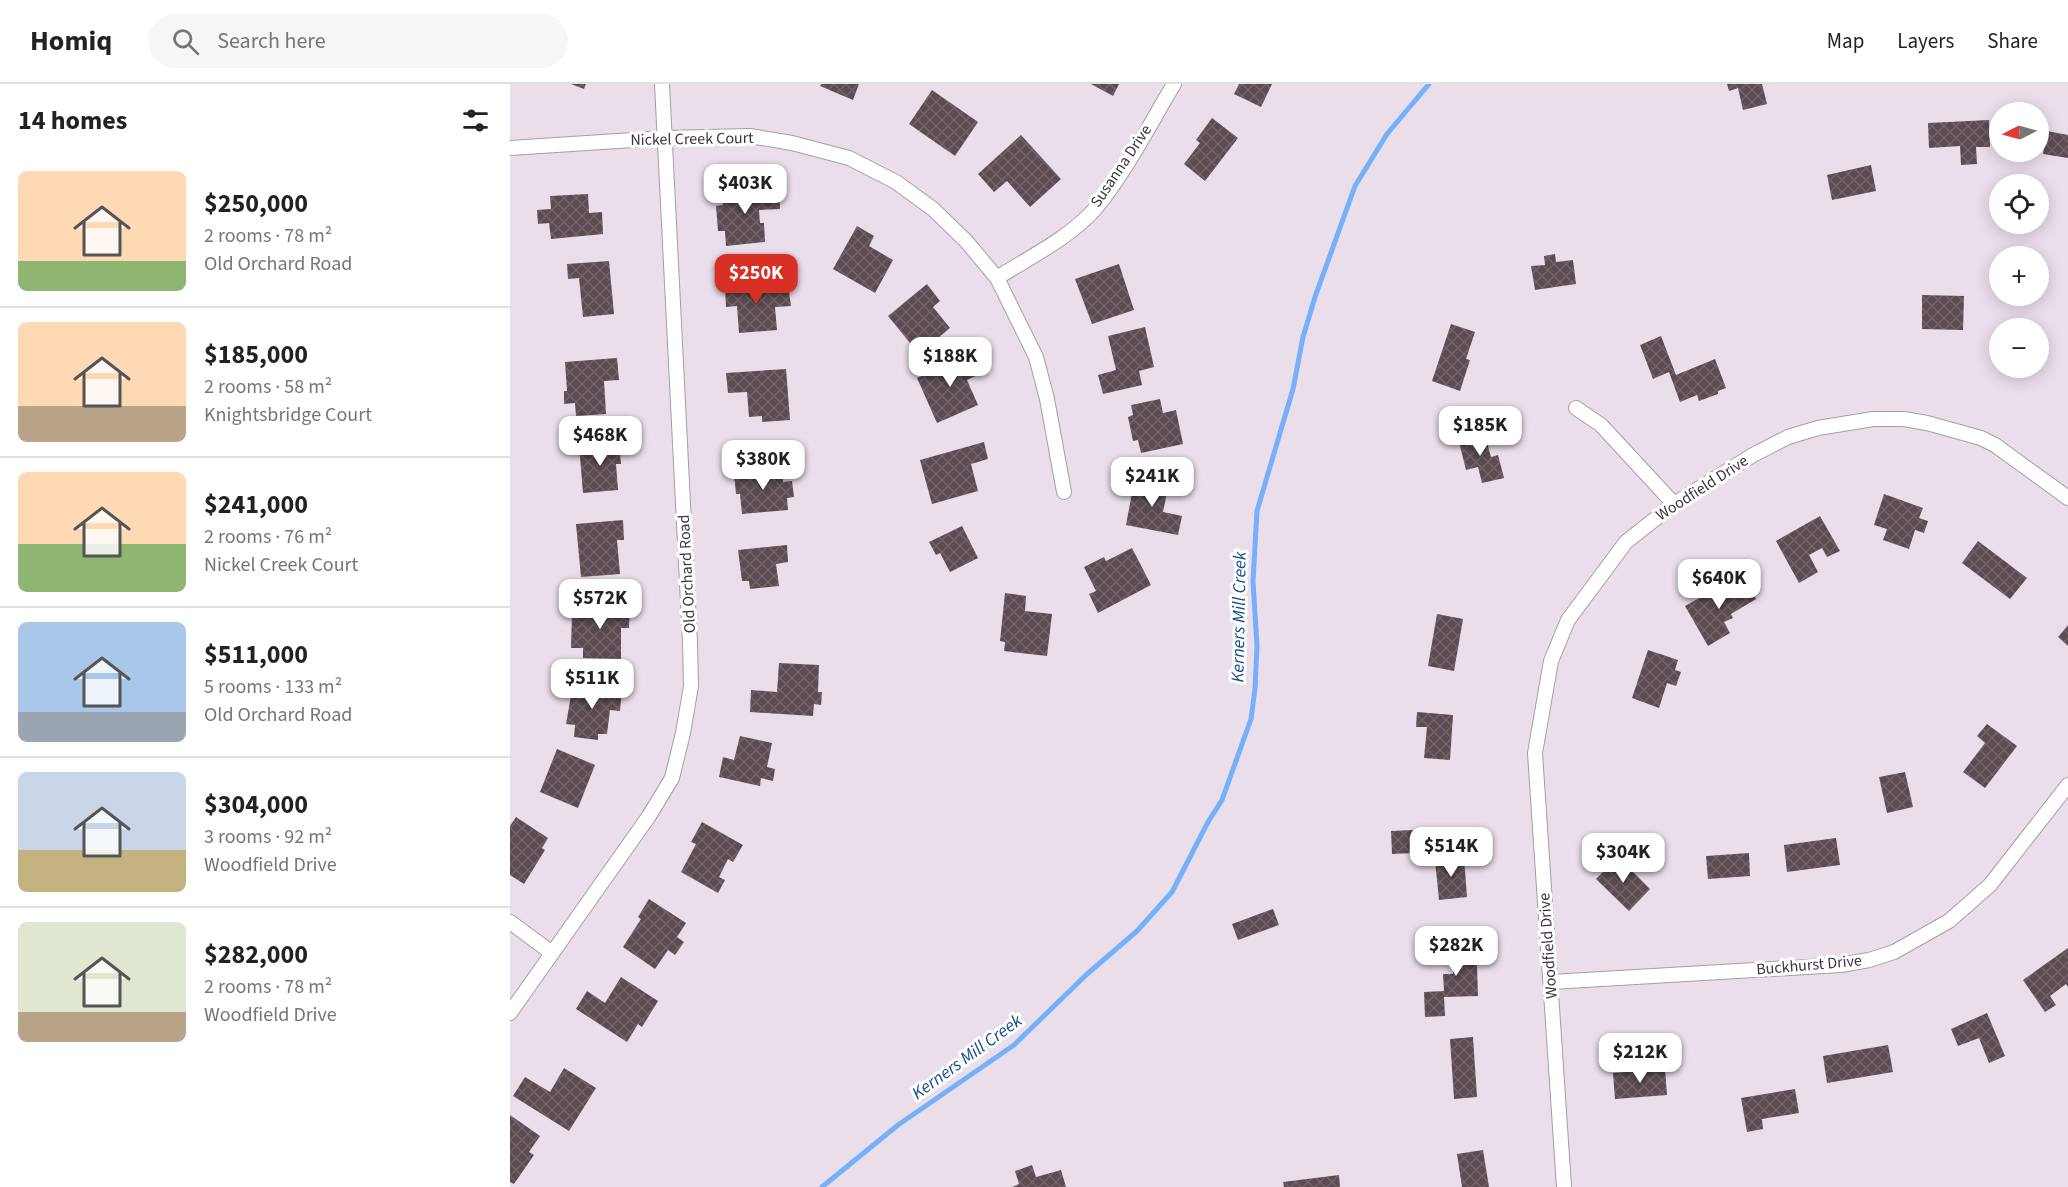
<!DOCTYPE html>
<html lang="en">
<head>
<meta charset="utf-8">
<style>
  :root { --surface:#fff; --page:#f6f6f6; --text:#222; --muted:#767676; --line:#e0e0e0; --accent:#d93025 }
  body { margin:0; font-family:"Source Sans 3",sans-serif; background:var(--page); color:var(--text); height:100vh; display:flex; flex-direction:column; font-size:22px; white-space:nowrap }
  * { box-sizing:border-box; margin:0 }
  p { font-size:20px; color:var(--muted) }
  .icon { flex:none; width:33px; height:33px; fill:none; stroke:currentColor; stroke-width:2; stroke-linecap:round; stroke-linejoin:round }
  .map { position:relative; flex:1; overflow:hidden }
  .sheet { display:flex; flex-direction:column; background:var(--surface); width:510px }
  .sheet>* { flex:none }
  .needle { width:39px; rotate:264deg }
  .controls { position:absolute; left:1479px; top:18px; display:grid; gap:12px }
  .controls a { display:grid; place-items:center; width:60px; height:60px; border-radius:50%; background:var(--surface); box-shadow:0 3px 15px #0003; font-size:30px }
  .price { position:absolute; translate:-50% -51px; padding:0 14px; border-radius:12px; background:#fff; color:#222; font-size:20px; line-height:39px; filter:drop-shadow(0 2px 3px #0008) }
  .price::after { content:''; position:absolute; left:50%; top:36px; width:18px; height:14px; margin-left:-9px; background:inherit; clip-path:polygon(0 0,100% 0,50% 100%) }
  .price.selected { background:var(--accent); color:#fff }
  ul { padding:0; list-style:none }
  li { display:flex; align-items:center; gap:18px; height:150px; padding:0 18px }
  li+li { border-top:2px solid var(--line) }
  li span { display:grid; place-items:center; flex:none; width:168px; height:120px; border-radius:9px; color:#555 }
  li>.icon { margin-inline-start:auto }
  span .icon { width:72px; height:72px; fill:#fffc; stroke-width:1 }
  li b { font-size:26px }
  h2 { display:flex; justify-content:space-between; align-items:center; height:72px; padding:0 18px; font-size:26px }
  header { display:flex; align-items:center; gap:36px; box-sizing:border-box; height:84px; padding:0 30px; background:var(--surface); border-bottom:2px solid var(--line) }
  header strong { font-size:28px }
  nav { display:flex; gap:33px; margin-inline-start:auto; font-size:21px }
  .search { width:420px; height:54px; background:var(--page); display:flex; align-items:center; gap:15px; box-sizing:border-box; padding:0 21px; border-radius:33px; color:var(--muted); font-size:22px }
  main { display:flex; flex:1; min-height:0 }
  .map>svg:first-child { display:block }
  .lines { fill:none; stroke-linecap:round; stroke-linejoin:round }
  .stream { stroke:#76b0f8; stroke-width:5 }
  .building { fill:url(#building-cross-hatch) }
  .street-casing { stroke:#a89ca9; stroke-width:16 }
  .street { stroke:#fff; stroke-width:14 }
  .labels { text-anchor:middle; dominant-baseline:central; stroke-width:6; stroke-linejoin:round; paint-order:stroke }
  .street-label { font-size:16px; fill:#3b363b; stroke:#fff }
  .water-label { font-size:18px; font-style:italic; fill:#114c8c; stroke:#fff }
</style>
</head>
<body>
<header>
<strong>Homiq</strong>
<div class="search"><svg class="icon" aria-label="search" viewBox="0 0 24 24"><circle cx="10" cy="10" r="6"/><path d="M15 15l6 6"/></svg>Search here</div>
<nav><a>Map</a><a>Layers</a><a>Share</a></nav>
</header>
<main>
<section class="sheet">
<h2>14 homes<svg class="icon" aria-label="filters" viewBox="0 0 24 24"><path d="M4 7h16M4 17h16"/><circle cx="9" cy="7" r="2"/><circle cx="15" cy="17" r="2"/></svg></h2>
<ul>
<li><span style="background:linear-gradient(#ffd9b3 75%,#8fb573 0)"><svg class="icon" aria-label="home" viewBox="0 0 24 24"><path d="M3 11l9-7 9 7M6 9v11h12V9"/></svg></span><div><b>$250,000</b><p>2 rooms · 78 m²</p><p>Old Orchard Road</p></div></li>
<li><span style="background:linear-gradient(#ffd9b3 70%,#b9a48a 0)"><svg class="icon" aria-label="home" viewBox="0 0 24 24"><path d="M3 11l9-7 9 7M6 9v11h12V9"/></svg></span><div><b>$185,000</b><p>2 rooms · 58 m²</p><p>Knightsbridge Court</p></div></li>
<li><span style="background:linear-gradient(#ffd9b3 60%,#8fb573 0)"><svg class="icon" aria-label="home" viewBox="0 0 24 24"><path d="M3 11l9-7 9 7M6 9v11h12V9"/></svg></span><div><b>$241,000</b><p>2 rooms · 76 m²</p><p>Nickel Creek Court</p></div></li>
<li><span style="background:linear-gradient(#a9c7e8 75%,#9aa5b1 0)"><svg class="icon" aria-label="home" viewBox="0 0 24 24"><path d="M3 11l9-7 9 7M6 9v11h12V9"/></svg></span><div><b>$511,000</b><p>5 rooms · 133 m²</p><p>Old Orchard Road</p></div></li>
<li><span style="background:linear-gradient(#c9d6e8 65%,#c2b280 0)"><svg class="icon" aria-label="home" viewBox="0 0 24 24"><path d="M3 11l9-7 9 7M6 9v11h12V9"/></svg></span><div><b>$304,000</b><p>3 rooms · 92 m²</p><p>Woodfield Drive</p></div></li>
<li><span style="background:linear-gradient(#dfe7d0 75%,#b9a48a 0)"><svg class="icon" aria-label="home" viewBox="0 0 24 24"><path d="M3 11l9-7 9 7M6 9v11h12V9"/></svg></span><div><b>$282,000</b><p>2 rooms · 78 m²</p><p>Woodfield Drive</p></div></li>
</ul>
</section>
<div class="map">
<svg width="1558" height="1103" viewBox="0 0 1558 1103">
  <defs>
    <pattern id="building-cross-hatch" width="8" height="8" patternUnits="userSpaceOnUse" patternTransform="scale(1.5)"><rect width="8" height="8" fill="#5c4c52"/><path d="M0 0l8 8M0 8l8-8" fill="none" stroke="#716469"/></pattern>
  </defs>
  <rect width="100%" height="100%" fill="#eadeeb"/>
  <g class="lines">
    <path class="stream" d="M312,1103l76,-62 116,-80 72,-70 51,-44 35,-39 36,-70 14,-22 29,-81 4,-30 2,-43 -4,-65 4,-70 36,-122 10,-52 12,-40 40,-111 32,-52 42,-50"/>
  </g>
  <path class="building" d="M61,0h15l-2,5z
    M311,0h38l-6,16 -33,-14z
    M581,0h28l-6,12z
    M729,0h33l-11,23 -27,-13z
    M1217,0h35l5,20 -24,6 -5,-22 -9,3z
    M422,6l46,32 -23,34 -46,-32z
    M702,34l26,20 -33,43 -21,-17 16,-21 -4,-3z
    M1479,36l1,27h-14l1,17 -16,1 -1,-19 -31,2 -1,-25z
    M1537,47l21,4v23l-25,-4z
    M511,51l40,44 -31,28 -23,-26 -13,11 -16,-18z
    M1361,81l5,26 -44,9 -5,-25z
    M269,104l1,21 -21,1 1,13h4l1,19 -39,4 -1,-15h-7l-2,-25 7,-1 -1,-13z
    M78,110l1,19 13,-1 1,22 -52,5 -2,-16 -11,1 -1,-14 14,-1 -1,-13z
    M347,142l17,10 -5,10 24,14 -18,33 -42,-24z
    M1045,170l1,8 17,-2 3,24 -41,6 -4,-24 14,-1 -1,-9z
    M99,177l5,53 -31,3 -4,-39 -11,1 -1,-15z
    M609,180l15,46 -42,14 -17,-45z
    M266,198l1,11 12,-1 2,14 -16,1 2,23 -38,3 -2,-27 -11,1 -1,-21z
    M417,200l13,17 -7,6 17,21 -31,26 -31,-38z
    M1412,211l42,1 -1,34 -41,-1z
    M941,240l24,8 -9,27 4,1 -10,31 -28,-10z
    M635,243l9,40 -15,4 3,14 -39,9 -5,-19 18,-5 -8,-34z
    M1151,252l15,39 39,-16 11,29 -8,3v3l-19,7 -2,-6 -17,7 -11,-30 -16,7 -13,-34z
    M461,270l9,20 -13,6 11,25 -41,18 -20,-45z
    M107,274l2,22 -15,1 2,33 -30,2 -1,-13 -11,1v-13h3l-2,-29z
    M276,285l4,51 -28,2v-6l-13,1 -2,-25 -19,1 -2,-20z
    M650,315l3,14 13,-3 7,34 -42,9 -3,-13 -5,1 -5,-24 5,-2 -2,-10z
    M974,348l7,25 7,-2 6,23 -22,5 -4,-16 -12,3 -8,-32z
    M109,358l2,22h-5l2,26 -35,3 -4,-48z
    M474,358l4,17 -17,5 7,27 -46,13 -12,-44z
    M272,385l1,13 9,-1 2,16 -7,1 1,12 -46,4 -2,-20h-4l-2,-21z
    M625,393l34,6 -6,29 19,4 -4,19 -52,-10z
    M1374,410l39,14 -4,10 9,3 -4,12 -9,-3 -6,19 -26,-9 4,-11 -13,-4z
    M1310,432l20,35 -13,6 -5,-9 -13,7 9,17 -19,11 -23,-42z
    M113,436l1,20h-7l3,34 -39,3 -5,-53z
    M452,442l16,32 -28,14 -10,-19 -4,2 -7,-13z
    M1468,457l49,37 -17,21 -48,-36z
    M277,461l1,17 -12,2 3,22 -29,3 -1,-8h-7l-4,-31z
    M622,464l19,37 -53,28 -9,-19 7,-3 -12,-24 20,-10 2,4z
    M1234,493l12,22 -25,15 2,4 -9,4 6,11 -22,13 -23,-40 27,-15 2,4z
    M495,509l21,3 -1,15 27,3 -5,42 -43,-5 1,-9 -5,-1z
    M75,518l45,1 -1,25h-8v31l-38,-1v-10h-12l1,-34h13z
    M927,530l26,5 -9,52 -26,-5z
    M1558,541v21l-10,-9z
    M1138,566l30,10 -3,10 6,2 -5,14 -9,-3 -8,25 -27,-10z
    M269,579l40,2 -1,27h4l-1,13 -7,-1 -1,12 -63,-4 1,-22 26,2z
    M63,600l49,6 -2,21 -10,-1 -3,24h-9v6l-24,-3 1,-12 -9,-1z
    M907,628l36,3 -3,45 -26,-2 3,-31h-11z
    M1477,640l30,22 -32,42 -22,-16 22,-29 -8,-7z
    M230,652l32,7 -5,24 8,2 -2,12 -12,-3 -1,8 -41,-9 4,-20 11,3z
    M47,665l38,16 -17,43 -38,-16z
    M1395,688l8,35 -26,6 -8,-36z
    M6,733l32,21 -6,10 3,2 -21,34 -14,-9v-49z
    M192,738l41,23 -10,17 -5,-3 -9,18 6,3 -7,13 -37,-21 15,-28 -5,-2z
    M903,746l1,23 -22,1 -1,-23z
    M1326,754l4,27 -53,7 -3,-27z
    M1239,769l1,23 -42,3 -2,-23z
    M954,773l3,40 -28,3 -4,-40z
    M1108,773l32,32 -21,22 -33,-32z
    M139,815l37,24 -9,14 7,5 -9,13 -7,-5 -13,19 -32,-22 18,-28 -3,-2z
    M763,825l6,16 -41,15 -6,-16z
    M966,853l2,59 -34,1 1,19 -20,1 -1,-25 20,-1 -1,-17h10l-1,-36z
    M1558,864v39l-2,-3 -16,12 6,9 -11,7 -22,-32z
    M111,893l37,24 -16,26 -4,-3 -11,18 -51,-33 11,-18 18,12z
    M1477,929l18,43 -16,7 -10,-25 -21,8 -7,-17z
    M963,953l4,60 -23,2 -4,-60z
    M1378,961l5,27 -66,11 -4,-27z
    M54,984l32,20 -27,43 -56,-35 12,-19 25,15z
    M1155,985l2,26 -52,4 -2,-26z
    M1285,1005l4,24 -37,6 1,10 -16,3 -6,-34z
    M0,1031l30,21 -11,16 5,3 -20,29 -4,-2z
    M973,1066l6,37h-27l-5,-33z
    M522,1081l4,12 25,-7 5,17h-54l7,-3 -4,-13z
    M829,1091l1,12h-56l-1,-5z"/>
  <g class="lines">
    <g class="street-casing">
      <path id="street" d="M0,64l154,-10 86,-2 42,7 57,15 47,24 37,27 33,32 31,37 39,79 11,42 17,93
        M487,194c33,-21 72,-40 98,-69 30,-36 55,-85 79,-125
        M1066,324l25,17 73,79
        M0,838l42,31
        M1041,898l290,-17 28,-5 25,-8 55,-31 41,-36 78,-100
        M0,929l139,-197 23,-38 11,-45 8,-47 -1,-43 -28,-559
        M1054,1103l-29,-434 16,-92 17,-41 58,-78 48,-38 79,-49 35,-18 30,-9 55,-9h31l23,4 54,15 14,7 73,53"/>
    </g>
    <use href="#street" class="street"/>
  </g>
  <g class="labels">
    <g class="street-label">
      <text transform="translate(182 55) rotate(-1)">Nickel Creek Court</text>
      <text transform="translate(611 82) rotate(-56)">Susanna Drive</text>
      <text transform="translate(1192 404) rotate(-33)">Woodfield Drive</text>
      <text transform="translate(177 490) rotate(-93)">Old Orchard Road</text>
      <text transform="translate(1038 862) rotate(-94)">Woodfield Drive</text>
      <text transform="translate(1299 881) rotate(-5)">Buckhurst Drive</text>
    </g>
    <g class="water-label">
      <text transform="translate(729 533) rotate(-89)">Kerners Mill Creek</text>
      <text transform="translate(457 973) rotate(-36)">Kerners Mill Creek</text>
    </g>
  </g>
</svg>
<div class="controls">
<a><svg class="needle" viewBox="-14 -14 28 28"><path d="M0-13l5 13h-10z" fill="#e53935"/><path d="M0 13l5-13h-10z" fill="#767676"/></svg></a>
<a><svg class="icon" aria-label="locate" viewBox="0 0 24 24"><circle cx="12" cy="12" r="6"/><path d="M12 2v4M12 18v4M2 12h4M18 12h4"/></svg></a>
<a>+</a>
<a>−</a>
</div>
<b class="price" style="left:235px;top:131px">$403K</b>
<b class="price selected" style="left:246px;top:221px">$250K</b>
<b class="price" style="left:440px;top:304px">$188K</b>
<b class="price" style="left:970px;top:373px">$185K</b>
<b class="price" style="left:90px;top:383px">$468K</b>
<b class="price" style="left:253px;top:407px">$380K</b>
<b class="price" style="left:642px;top:424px">$241K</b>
<b class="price" style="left:1209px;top:526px">$640K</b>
<b class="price" style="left:90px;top:546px">$572K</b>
<b class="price" style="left:82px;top:626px">$511K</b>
<b class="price" style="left:941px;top:794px">$514K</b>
<b class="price" style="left:1113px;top:800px">$304K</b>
<b class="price" style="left:946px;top:893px">$282K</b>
<b class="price" style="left:1130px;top:1000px">$212K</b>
</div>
</main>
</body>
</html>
